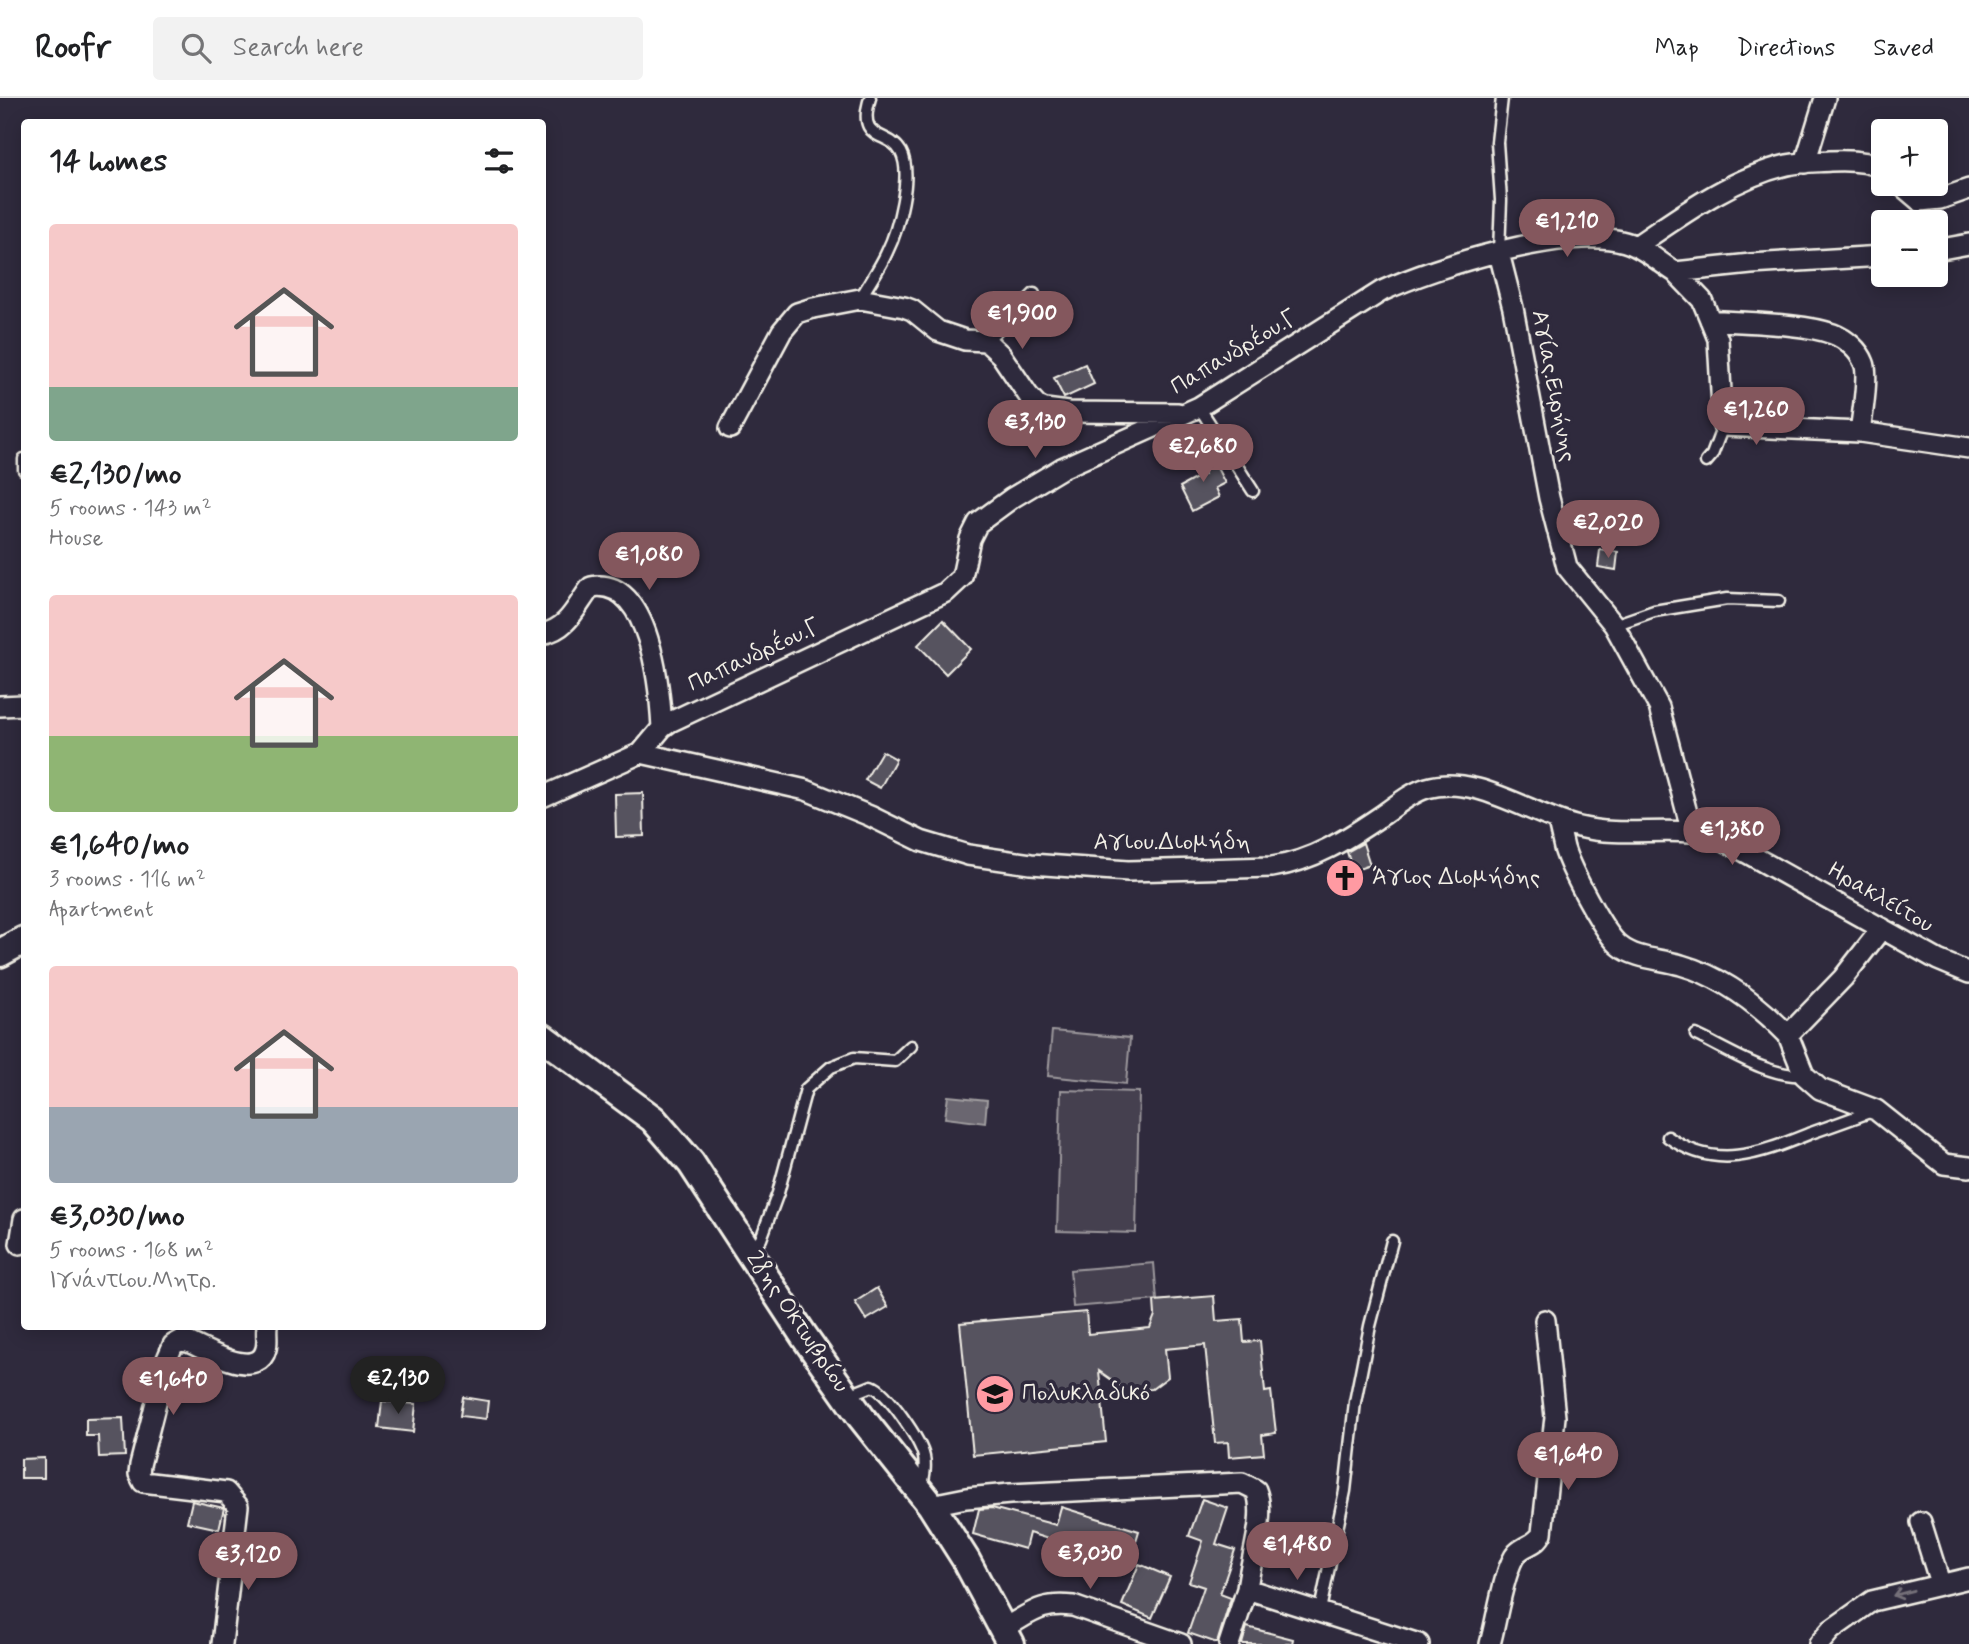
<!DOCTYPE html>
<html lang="en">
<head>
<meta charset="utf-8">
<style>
  :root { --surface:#fff; --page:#f2f2f2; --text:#202124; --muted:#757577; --line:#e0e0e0; --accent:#84575d }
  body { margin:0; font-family:Mynerve,sans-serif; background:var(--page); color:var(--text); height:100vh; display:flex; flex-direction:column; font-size:26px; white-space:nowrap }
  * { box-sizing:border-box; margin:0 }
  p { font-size:23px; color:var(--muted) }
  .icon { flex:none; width:38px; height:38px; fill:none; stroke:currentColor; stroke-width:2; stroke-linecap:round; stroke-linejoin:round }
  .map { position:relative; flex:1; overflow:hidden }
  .drawer { position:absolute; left:21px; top:21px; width:525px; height:1211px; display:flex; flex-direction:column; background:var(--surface); border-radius:7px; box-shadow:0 4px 18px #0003 }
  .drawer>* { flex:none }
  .fabs { position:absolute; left:1871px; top:21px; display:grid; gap:14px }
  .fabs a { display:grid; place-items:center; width:77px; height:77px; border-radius:7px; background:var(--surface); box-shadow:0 4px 18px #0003; font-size:35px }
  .price { position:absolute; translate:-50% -60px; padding:0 16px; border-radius:24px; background:var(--accent); color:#fff; font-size:23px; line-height:46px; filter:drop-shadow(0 2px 4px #0008) }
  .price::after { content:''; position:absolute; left:50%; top:42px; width:21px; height:16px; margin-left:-10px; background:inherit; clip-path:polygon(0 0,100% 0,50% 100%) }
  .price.current { background:#222; color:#fff }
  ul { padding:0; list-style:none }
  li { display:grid; align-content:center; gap:14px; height:371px; padding:0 28px }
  li span { display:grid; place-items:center; height:217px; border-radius:7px; color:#555 }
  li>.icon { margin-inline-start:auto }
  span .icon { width:126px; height:126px; fill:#fffc; stroke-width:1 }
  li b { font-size:30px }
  h2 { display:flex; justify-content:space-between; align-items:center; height:84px; padding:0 28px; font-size:30px }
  header { display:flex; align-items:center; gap:42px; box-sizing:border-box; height:98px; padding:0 35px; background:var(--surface); border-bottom:2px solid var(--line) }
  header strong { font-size:33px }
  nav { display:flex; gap:38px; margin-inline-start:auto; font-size:24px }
  .search { width:490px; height:63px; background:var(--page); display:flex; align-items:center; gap:18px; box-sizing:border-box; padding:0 24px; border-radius:7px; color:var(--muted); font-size:26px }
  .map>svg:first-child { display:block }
  .green { fill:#454050; stroke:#9c989c; stroke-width:2 }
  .water { fill:#6a6670; stroke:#a19ea0; stroke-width:2 }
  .building { fill:#56525f; stroke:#f4f1e8; stroke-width:2 }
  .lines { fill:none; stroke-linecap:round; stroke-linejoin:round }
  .lane-casing { stroke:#f4f1e8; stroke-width:15 }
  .street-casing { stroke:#f4f1e8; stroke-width:24 }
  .secondary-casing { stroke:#f4f1e8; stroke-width:32 }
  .lane { stroke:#2f2a3d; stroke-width:10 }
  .street { stroke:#2f2a3d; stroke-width:19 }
  .secondary { stroke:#2f2a3d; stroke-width:26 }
  .oneway { stroke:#747079 }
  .labels { text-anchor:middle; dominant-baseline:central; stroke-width:7; stroke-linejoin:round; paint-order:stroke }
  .street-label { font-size:23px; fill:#f4f1e8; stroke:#2f2a3d }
  .poi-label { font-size:23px; fill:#f4f1e8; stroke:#2f2a3d; text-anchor:start }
</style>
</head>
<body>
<header>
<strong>Roofr</strong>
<div class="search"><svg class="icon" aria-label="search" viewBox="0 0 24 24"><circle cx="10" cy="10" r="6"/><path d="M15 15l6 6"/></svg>Search here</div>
<nav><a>Map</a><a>Directions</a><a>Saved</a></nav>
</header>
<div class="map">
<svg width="1969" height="1546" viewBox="0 0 1969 1546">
  <rect width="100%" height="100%" fill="#2f2a3d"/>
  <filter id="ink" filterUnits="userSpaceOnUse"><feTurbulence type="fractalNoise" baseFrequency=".0143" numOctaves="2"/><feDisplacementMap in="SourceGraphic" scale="14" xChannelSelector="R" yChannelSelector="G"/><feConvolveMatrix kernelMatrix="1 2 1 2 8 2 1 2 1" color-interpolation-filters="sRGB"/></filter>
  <g filter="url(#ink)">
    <path class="green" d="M1052,933l78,7 -4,46 -78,-8z
      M1061,992l78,2 -3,141 -79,-2z
      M1154,1165l3,37 -84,7 -3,-37z"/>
    <path class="water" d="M948,998l39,4 -2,23 -40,-5z"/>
    <path class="building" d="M1085,266l9,20 -30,14 -10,-20z
      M1208,353l17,32 -10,5 4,9 -27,14 -12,-24 24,-13 -9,-17z
      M1600,452l18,2 -2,18 -18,-3z
      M943,522l28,29 -25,25 -28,-29z
      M882,653l14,8 -16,29 -15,-8z
      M643,695l1,43 -28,1 -1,-43z
      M1363,745l7,22 -17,6 -6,-19z
      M877,1190l11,19 -22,13 -11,-18z
      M1214,1198l2,25 26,-2 2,23 16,-1 5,51 6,-1 5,42 -14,2 2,19 -35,3 -1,-15 -13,1 -10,-98 -40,4 3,28 -16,12 -26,1 -27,-19 7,71 -133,13 -13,-132 126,-11 2,22 62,-6 5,-13 -1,-14z
      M463,1299l25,4 -2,18 -26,-3z
      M382,1303l34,3 -3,28 -34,-4z
      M123,1320l2,38 -26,1 -1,-21h-12v-17z
      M44,1360v20h-23v-19z
      M1202,1401l26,9 -12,36 19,6 -15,44 11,4 -14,45 -29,-10 16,-46 -15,-5 14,-41 -14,-5z
      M192,1403l32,7 -5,21 -32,-7z
      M1061,1409l78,24 -10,33 -100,-31 -4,16 -52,-15 6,-25 13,-1 64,17z
      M1139,1466l31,13 -18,41 -30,-13z
      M1247,1529l46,12 -1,5h-50z"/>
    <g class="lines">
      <g class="lane-casing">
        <path id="lane" d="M1499,154l2,-52 -4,-58 5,-44
          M860,201c9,-16 20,-31 27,-47 11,-22 26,-78 14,-100 -12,-22 -45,-9 -31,-54
          M986,243l48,-47
          M1199,309l54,84
          M24,361v11
          M1706,364l6,-7 11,-29
          M1614,527l40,-14 73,-12 52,2
          M1696,937c30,14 74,43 108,40
          M1668,1039c49,35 93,16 143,-4 20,-7 40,-14 61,-22
          M750,1154l11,-13 17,-46 28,-104 25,-22 23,-9 41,3 16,-15
          M847,1298l25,-10c15,5 49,55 52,71 2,10 0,19 -2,28
          M1320,1512l25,-119 10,-89 15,-76 22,-85"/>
      </g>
      <g class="street-casing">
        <path id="street" d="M1805,65l20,-65
          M1900,86l20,17 20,-2 29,-10
          M1636,148c47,-32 96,-68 151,-81 14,-3 29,-3 43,-4 17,-1 38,0 53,7
          M1936,152l33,-6
          M1499,155l14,55 36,190 18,69 47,58 45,82 33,125
          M1675,174l27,28 16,39 5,87 137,6 109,16
          M1710,222c33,3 94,3 123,14 13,5 26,16 31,29 5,11 -2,55 -4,69
          M730,330l52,-97 15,-18 16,-5 47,-9 44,8 8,3 26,21 27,9 21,1 15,14 27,40 10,11 7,3 23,3 110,1
          M542,536c27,-5 34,-28 49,-47 59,-12 69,103 71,141
          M0,608l24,-1
          M641,655l165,37 64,26 51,25 47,14 63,9 97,7 144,-4c41,-6 75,-28 109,-51 15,-10 29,-23 46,-28 49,-15 105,28 152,39 37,9 75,2 112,5 10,0 21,4 31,7l216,121 31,13
          M542,699l99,-44 21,-25 8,-6 276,-130 16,-15 8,-38 8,-16 34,-25 50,-30 137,-61 183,-116c54,-25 186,-66 243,-49 18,5 34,20 50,30l76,-8 132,-8
          M1558,724c2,8 4,17 6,26 6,20 40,86 56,98 15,13 42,13 61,19 42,12 77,39 107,70
          M1882,830l-39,50 -55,57 16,40 16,14 56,21 68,54 25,3
          M20,1146l4,-25
          M931,1407l35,-7 44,-4 232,-11 14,7c11,27 -6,69 -9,99
          M1921,1424l19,61
          M1004,1530c28,-15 36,-26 69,-22l108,38
          M222,1546l16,-138 -12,-14 -83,-10 -4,-8 1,-9 27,-106 6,-14 7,-4 8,1c19,8 70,39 78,7 2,-7 0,-16 1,-23
          M1229,1546l18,-55 172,55
          M1490,1546c6,-20 14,-77 27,-91 9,-9 20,-8 25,-20l13,-116 -10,-97
          M1819,1546l12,-14 41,-29 97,-23"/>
      </g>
      <g class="secondary-casing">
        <path id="secondary" d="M0,855l24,-13
          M542,939l111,82 38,44 113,173 57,81 70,88 35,55 45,84"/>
      </g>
      <use href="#lane" class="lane"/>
      <use href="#street" class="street"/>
      <use href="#secondary" class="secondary"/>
    </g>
    <defs><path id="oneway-shaft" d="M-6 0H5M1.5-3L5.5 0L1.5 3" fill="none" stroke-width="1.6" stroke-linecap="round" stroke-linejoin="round" transform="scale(1.75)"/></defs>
    <use class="oneway" href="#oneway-shaft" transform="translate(1903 1495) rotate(165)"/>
  </g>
  <defs>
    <g id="church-disc" transform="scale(2.0125)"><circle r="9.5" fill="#ff9aa2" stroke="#2f2a3d"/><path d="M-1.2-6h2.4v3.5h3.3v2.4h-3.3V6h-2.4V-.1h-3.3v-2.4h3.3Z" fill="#111"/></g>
    <g id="school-disc" transform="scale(2.0125)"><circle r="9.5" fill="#ff9aa2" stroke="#2f2a3d"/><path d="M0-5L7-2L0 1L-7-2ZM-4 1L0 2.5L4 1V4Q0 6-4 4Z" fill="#111"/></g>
  </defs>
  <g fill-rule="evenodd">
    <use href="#church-disc" x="1345" y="780"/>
    <use href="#school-disc" x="995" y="1296"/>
  </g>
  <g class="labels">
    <g class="street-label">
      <text transform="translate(1234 255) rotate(-31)">Παπανδρέου.Γ</text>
      <text transform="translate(1553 288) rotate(79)">Αγίας.Ειρήνης</text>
      <text transform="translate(754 558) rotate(-25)">Παπανδρέου.Γ</text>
      <text x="1172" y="745">Αγιου.Διομήδη</text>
      <text transform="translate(1880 800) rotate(30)">Ηρακλείτου</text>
      <text transform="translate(797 1224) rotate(56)">28ης Οκτωβρίου</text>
    </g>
    <g class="poi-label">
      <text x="1372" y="780">Άγιος Διομήδης</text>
      <text x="1022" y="1296">Πολυκλαδικό</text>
    </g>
  </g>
</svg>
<div class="fabs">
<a>+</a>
<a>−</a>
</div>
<b class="price" style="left:1567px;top:161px">€1,210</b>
<b class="price" style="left:1022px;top:253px">€1,900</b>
<b class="price" style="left:1756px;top:349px">€1,260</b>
<b class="price" style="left:1035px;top:362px">€3,130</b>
<b class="price" style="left:1203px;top:386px">€2,680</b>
<b class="price" style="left:1608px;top:462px">€2,020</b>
<b class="price" style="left:649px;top:494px">€1,080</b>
<b class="price" style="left:1732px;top:769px">€1,380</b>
<b class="price current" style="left:398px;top:1318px">€2,130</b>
<b class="price" style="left:173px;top:1319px">€1,640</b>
<b class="price" style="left:1568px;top:1394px">€1,640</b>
<b class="price" style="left:1297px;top:1484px">€1,480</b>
<b class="price" style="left:1090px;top:1493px">€3,030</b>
<b class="price" style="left:248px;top:1494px">€3,120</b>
<section class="drawer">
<h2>14 homes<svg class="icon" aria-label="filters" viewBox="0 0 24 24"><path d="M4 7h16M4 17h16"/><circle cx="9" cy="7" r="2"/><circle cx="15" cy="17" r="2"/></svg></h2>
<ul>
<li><span style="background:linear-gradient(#f6c9c9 75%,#7fa58c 0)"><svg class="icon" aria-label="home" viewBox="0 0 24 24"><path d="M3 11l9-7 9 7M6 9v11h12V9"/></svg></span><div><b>€2,130/mo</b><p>5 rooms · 143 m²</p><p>House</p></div></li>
<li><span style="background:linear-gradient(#f6c9c9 65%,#8fb573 0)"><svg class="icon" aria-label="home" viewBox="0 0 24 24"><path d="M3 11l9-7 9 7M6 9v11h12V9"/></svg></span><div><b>€1,640/mo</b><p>3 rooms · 116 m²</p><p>Apartment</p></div></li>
<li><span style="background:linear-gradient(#f6c9c9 65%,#9aa5b1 0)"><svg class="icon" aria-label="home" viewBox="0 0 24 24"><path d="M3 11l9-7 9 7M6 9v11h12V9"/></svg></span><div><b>€3,030/mo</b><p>5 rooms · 168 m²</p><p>Ιγνάντιου.Μητρ.</p></div></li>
</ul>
</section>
</div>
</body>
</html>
